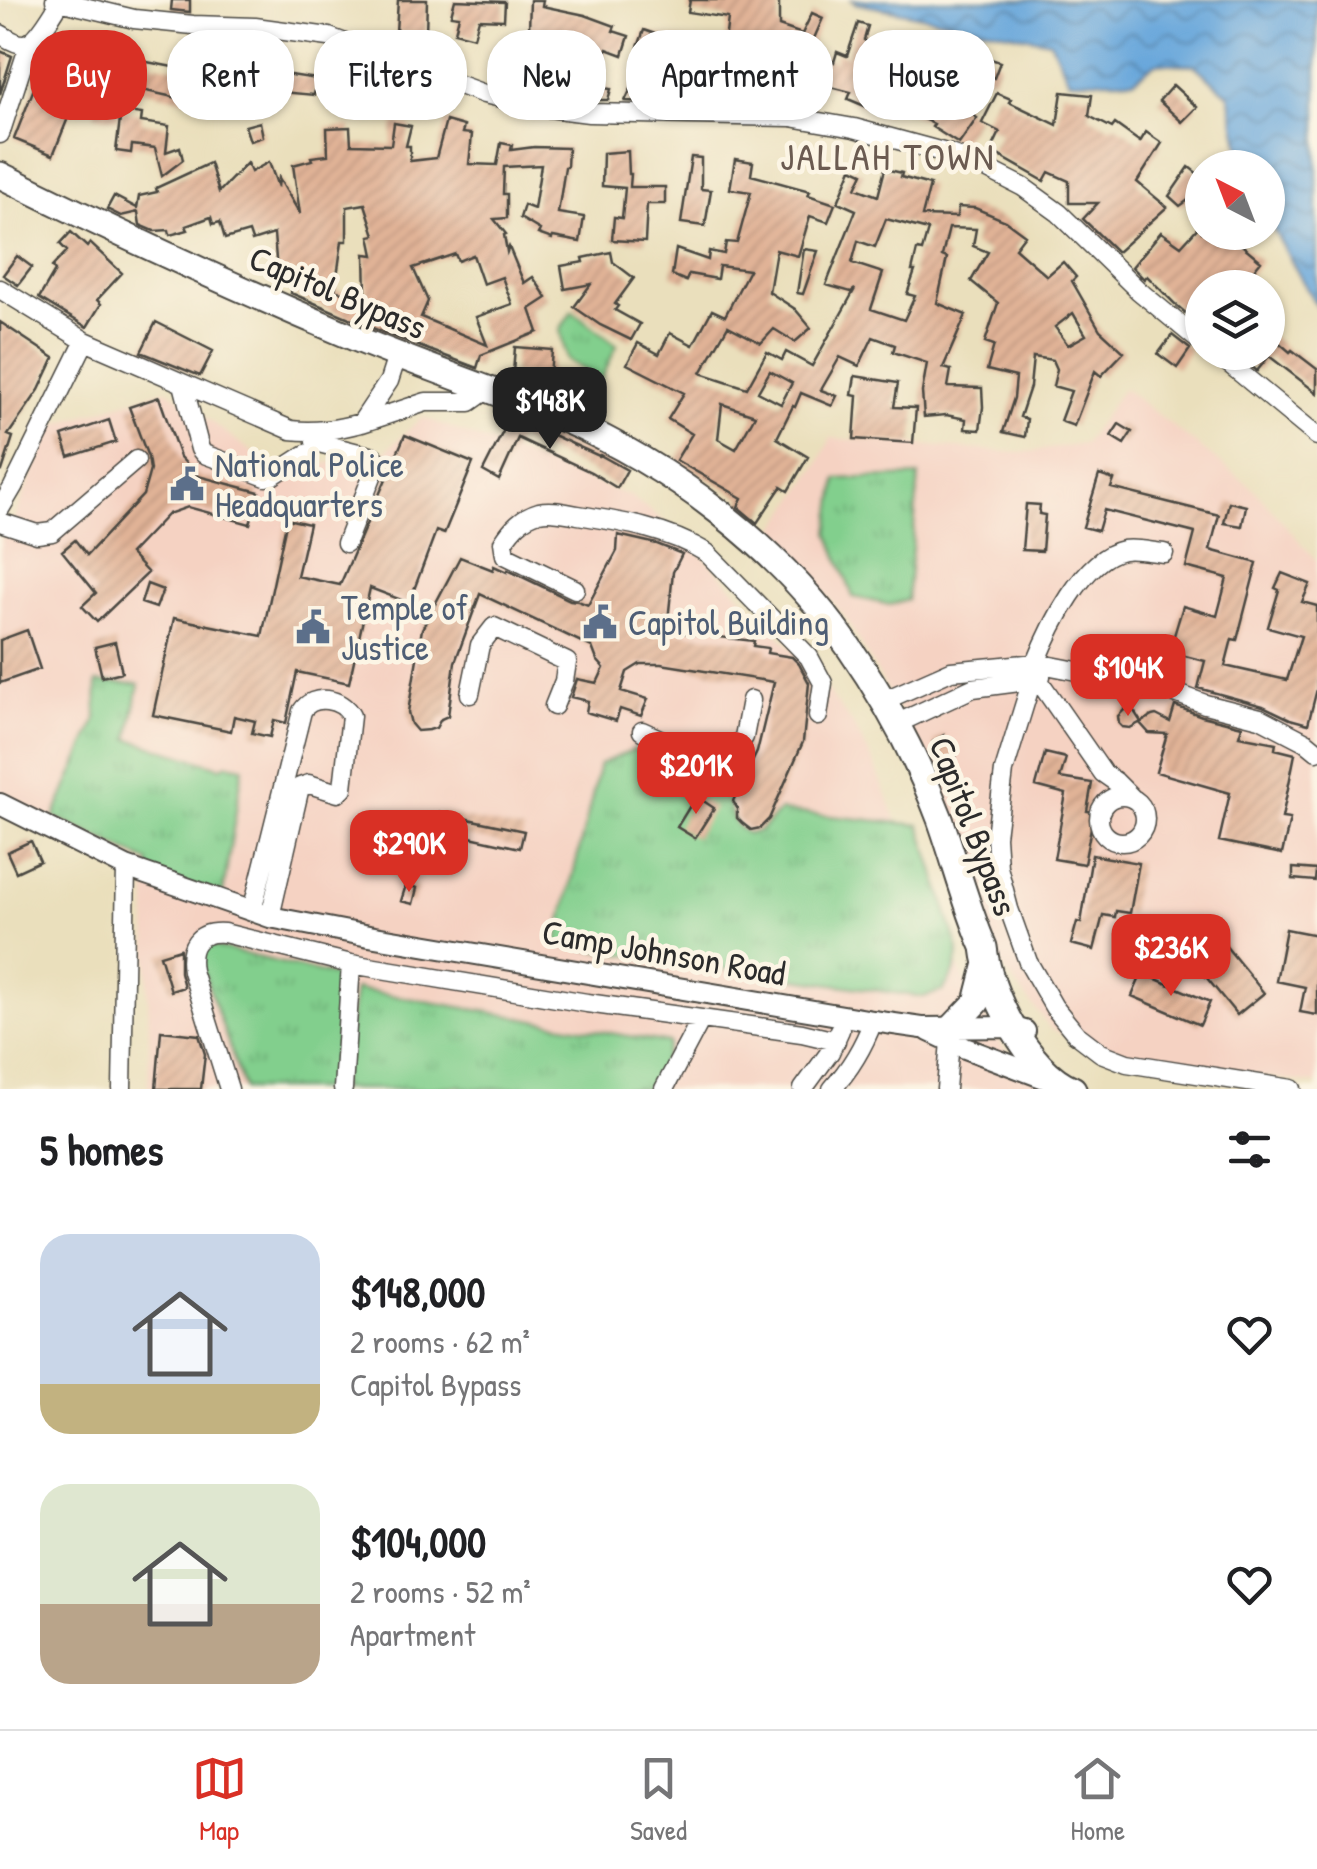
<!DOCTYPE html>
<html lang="en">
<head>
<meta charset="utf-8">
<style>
  :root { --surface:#fff; --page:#f6f6f6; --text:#202124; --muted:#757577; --line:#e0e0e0; --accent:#d93025 }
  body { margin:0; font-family:"Patrick Hand",sans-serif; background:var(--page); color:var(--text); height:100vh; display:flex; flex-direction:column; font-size:38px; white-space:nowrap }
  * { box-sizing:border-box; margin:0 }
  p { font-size:32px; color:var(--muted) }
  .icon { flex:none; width:55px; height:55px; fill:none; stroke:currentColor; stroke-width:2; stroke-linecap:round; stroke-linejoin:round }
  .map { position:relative; height:1089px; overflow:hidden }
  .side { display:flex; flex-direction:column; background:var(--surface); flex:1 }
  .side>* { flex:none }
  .banner { position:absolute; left:30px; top:30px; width:1258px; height:90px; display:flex; gap:20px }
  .needle { width:65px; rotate:318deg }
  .tools { position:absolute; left:1185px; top:150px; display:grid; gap:20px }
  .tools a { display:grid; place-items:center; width:100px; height:100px; border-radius:50%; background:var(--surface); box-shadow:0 2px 8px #0004; font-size:50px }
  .price { position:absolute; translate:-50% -85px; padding:0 22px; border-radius:20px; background:var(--accent); color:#fff; font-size:32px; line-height:65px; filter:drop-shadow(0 2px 5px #0008) }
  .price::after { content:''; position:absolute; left:50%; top:60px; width:30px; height:22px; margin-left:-15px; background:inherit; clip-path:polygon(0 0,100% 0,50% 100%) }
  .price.current { background:#222; color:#fff }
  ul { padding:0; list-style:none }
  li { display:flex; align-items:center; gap:30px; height:250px; padding:0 40px }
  li span { display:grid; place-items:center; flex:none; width:280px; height:200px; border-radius:30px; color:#555 }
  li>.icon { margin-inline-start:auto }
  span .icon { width:120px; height:120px; fill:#fffc; stroke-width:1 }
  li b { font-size:42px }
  h2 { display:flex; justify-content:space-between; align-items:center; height:120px; padding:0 40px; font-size:42px }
  .chip { padding:0 35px; border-radius:40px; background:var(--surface); box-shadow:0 2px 8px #0004; font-size:35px; line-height:90px }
  .chip.current { background:var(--accent); color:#fff }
  .dock { display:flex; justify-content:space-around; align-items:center; height:140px; border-top:2px solid var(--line); background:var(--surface); font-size:28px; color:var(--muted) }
  .dock a { display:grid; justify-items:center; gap:5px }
  .dock .current { color:var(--accent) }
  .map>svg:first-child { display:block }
  .built { fill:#f5d2c2 }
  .grass { fill:url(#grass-tufts); stroke:#567d5c; stroke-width:2.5 }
  .water { fill:url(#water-waves); stroke:#4a6983; stroke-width:2.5 }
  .building { fill:url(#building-hatch); fill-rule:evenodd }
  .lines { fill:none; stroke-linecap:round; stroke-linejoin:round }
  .minor-casing { stroke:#484641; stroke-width:21 }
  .major-casing { stroke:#484641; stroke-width:24 }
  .highway-casing { stroke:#484641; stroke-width:29 }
  .minor { stroke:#fff; stroke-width:18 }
  .major { stroke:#fff; stroke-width:20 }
  .highway { stroke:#fff; stroke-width:25 }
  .labels { text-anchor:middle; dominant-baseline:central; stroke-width:9; stroke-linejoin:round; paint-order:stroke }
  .street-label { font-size:35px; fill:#2b2b2b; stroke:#fcf5e5 }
  .service-label { font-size:35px; fill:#4e5e75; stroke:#fcf5e5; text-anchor:start }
  .neighbourhood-label { font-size:38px; letter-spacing:2.5px; fill:#6b5b51; stroke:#fcf5e5 }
</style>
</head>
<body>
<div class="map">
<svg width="1317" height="1089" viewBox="0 0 1317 1089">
  <defs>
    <pattern id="grass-tufts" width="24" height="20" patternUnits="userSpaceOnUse" patternTransform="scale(2.5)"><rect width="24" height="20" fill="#82cf8d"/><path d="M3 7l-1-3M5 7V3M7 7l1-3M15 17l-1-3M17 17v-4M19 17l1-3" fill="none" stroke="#70b27a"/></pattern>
    <pattern id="water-waves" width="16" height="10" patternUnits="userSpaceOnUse" patternTransform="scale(2.5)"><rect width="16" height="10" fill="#69a7db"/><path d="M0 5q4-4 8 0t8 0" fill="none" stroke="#5788b2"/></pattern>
    <pattern id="building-hatch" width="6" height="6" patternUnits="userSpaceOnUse" patternTransform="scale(2.5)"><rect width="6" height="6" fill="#e1b397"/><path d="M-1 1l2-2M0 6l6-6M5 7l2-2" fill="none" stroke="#c19a82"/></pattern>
  </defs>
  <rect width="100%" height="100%" fill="#fcf5e5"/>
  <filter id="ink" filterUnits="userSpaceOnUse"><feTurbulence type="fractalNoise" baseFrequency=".01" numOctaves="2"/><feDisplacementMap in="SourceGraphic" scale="20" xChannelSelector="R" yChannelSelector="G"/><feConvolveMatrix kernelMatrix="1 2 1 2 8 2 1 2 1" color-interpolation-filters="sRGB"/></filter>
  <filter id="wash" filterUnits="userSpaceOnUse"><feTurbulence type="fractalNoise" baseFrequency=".0048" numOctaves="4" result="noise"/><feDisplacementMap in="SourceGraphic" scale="40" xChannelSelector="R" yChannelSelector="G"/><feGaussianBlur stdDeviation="2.25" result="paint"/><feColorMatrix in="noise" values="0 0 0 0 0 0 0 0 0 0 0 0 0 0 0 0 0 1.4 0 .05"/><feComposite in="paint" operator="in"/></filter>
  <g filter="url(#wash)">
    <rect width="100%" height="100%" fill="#eadfbc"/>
    <path class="built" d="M1123,388l131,101 63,72v523l-199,-26 -67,-29 -57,-73 -67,-198 -82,-141 -71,-86 45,-68 12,-25 189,15 64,-9z
      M167,389l112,83 105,-19 38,-36 208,79 53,39 123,128 46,60 23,42 65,169 30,55 33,58 45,42h-900l1,-46 -3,-178 -146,-69v-256l13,-17 38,-97z"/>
    <path class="grass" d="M572,311l45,34 -16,35 -34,-20 -7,-30z
      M919,476l-12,124 -17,5 -37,-8 -24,-64 8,-54z
      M97,682l42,2 -10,55 91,28 8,-3 15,3 -21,132 -71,-18 -2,-19 -95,-45 42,-97z
      M643,746l83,51c9,19 1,24 22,37l12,-3 20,-20 140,14 39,126 -5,22 -11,18 -20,6 -367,-52 44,-181z
      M200,943l147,36 -18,110h-85l-47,-136z
      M355,989l314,54 -7,23 -12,23h-182l-10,-3 -29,3h-89z"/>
    <path class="water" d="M852,0h465v307l-49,-87v-52l-24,-1 -15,-72 -35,-30 -38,-2 -22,17h-65l-19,-39 -195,-38z"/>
    <g id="blocks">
      <path class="building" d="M172,0h18v12l-19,-2z
        M398,0h29l-1,34 -30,-2z
        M455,0l50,2 -1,18 -25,-1 -5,18 -19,-5 4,-16 -8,-1z
        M530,0h13l-1,6 43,9 30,11 -2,5 16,5 -6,19 -16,-6 -3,8 -15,-5 -1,34 23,3 -3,11h-25l-46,-7 1,-30 -10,-1z
        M690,0h89v26l23,8 10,-21 11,5 -14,32 25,12 3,-10 10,4 11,-33 10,3 -4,14 28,18 -5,8 21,13 20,-39 15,9 -7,14 24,13 2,-3 13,6 -14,27 16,12 -18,26 -27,-17 2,-3 -36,-17 -1,2 -7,-2 -4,9 -18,-12 -1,3 -19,-8 3,-7 -24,-6 1,-3 -22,-10 -3,28 -30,-4 -2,7h-25l-8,-3 2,-6 -55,-5 -33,-7 1,19 -28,-1 24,-50 -11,-4 6,-17 17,6 35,6 -2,12 29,4 5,-40 -40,-6z
        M506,48l21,8 -5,34 -28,-7z
        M0,51l12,5 -12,38z
        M985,57l15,5 -6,16 -14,-4z
        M142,61l41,8 -1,4h18l-1,26h-17l-58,-13 -7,33 -23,-5 6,-30 11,2 5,-21 24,5z
        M352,63l39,20 3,-8 20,7 -5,16 -39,-14 -9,18 -23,-12z
        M224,66l60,5v3l33,5 -3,16 -65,-6v6l-27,-1z
        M40,73l40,15 -27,67 -39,-16z
        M1173,85l24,22 -15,15 -23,-21z
        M1062,92l30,3 -3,21 23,12 3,-4 25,18 6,-10 16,11 -25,39 30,25 -50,45 -34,-33 15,-16h-29v-22l-20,-9 -5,9 -53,-30 9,-19 -18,-9 15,-30 14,6 -2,3 48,23z
        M121,111l21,3 -1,8 28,4 -3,26 14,-5 3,13 -21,16 -7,-28 -23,-3 -1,8 -15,-2z
        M446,121l18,5 -2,7 10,1 -3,30 28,1 4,-22 11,2 -1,5 23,-3 34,1 -1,19h-2l-7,46 26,4 -4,25 -27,-5 -1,2 -14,-5 2,-4 -20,-12 4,-13 10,4 7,-44 -37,2 -1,27h4v24l-13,1 12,15 -2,1 3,17 2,-5 15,36 9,-6 14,21 -17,11 8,23 -57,23 -4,13 -95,-36 -91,-39 3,-21h-17l-3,-38 -22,7 -3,-9 -24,7 -5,-17 -7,2 -2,-7 -25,9 2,4 -18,5 -1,-5 -15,1 -14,-6 -2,-13 -17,4 -14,-7 7,-13 23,12 2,-12 18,-4 -1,-4 54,-25 9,29 28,-29 4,9 18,-10 9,25 1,-9 21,36 -7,-49 19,-5 -1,-3 17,-2 -1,-27 23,-1 1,17 40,1 3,-22 17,3 -5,20h4v15l26,-3zM365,204l10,31 -5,1 4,19 -9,-1 1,41 -31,-4 7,-50h5v-34zM455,254l3,7 15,-6 10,29 19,-7 10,27 -36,13 11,28 -66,-28 7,-16 -15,-33z
        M260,122l3,15 -13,4 -5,-15z
        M628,151l1,23h2l-1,13h35v17h-18l-2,38 -33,-2 2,-23 8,1 3,-30 -23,-2 1,-33z
        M691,157l10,1v31l10,1 -6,36 -24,-3z
        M735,159l18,3 -2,13 59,16 -2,4 27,9 -7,18 -18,-6 -12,40 -22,-6 -7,42 26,17 16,19 -16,14 -21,-13 -13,14 -33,-17 -27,47 46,15 20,-36 15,8 4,-8 26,14 43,-77 -4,3 -25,-7 30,-75 -18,-8 14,-34 11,5 -7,15 22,8 7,-27 17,4 -1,4 29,8 -8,31 35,1 1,-10 17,1 31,13 19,14 -10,13 32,28 16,-14 13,15 -4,4 28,49 24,22 -23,24 -6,-5 -21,55 -14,-5 11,-30 -18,-5 4,-17 -4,-9 -20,-3 -3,30 -10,30 7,2 -2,18 -22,-5 11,-34 2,-21 -29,-7 7,-25 -9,-3 13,-39 -27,-22 17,-29 -15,-6 3,-17 -27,-1 -7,28 5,2 -10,45 29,12 -23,53 8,2 -3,17 34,1 1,19 -3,23 -15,-1 1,-10 -20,-4 -22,2 -2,-25 5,-29 -34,-11 2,-7 -22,-8 -14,29 -19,-9 -19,33 16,6 -5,10 -31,-13 -6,14 -2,-1 -16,32 31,19 -20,34 -7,-4 -24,36 -19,-16 4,-9 -66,-38 16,-26 -24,-15 16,-26 -57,-29 11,-21 21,11 11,-21 23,12 19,-35 13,6 24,-46 -30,-4 -2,13 -28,-5 -3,7 -14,-6 4,-26 32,11 1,-9 15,3 2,-12 11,1 14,-51 -21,-3zM886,219l42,11 -6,21 -5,-1 -5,21h3l-8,23 8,2 -11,24 -33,-11 12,-36 -31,-10 6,-22 17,6zM1073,313l13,22 -18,10 -13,-18zM770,371l22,12 -11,21 -23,-12zM722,404l33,11 -19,34 -18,-10z
        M1189,167l13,10v13l-22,16 -11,-10z
        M1202,223v9h24l35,29 -22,27h-37v39l-28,-24 -27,-27 -3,3 -12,-12 29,-35 20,14z
        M71,232l16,15 3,-4 32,30 -25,27 4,4 -14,23 -48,-29 16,-27 -3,-4 15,-16 -7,-7z
        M804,249l14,2 -15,43 -6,-1z
        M611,252l2,10 21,16 -19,26 3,2 -3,4 25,14 -9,16 -31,-15 -26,-18 17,-23 -26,5 -4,-23 23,-4 -1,-4z
        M17,256l15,11 -14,18 -15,-10z
        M0,322l54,36 -15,32 -31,45 5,2 -11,34 -2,-1z
        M156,322l57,29 -13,25 -59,-24z
        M1268,333l22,19 2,-2 25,19v24l-48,-37 -12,15 -22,-19h33z
        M1172,335l18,14 -13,19 -19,-14z
        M515,347l37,3 -2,27 -37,-4z
        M855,376l43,7 -4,24 22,1 -3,35 -59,-4 3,-43 -5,-1z
        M159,397l21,60 18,19 61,16 -9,32 -62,-17 -20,7 -38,40 18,19 -51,49 -15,-16 14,-13 -34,-42 13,-11 12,15 56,-60 7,-25 -2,-13 -19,-50z
        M511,416l88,40 1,-1 27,15 -10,18 -26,-16 -73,-34 -19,42 -16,-9z
        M109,420l7,22 -47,15 -7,-21z
        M1119,424l13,8 -8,12 -13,-8z
        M405,435l68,28 -29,71 -8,-3 -27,72 -39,-15 -21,95 -52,-11 -11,51 -12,-3 -4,17 -18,-4 3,-12 -21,-5 -3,15 -78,-16 21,-97 88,18 25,-117 22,5 -12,52 43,9z
        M1099,475l15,5 -3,8 108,27 -9,35 47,13 -20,77 -5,-1 -7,27 62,14 14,-44 -33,-9 11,-37 -4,-2 7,-15 28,11 -8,18 15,4v83l-9,35 -18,-5 -27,-13 -65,-18 7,-27 -36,-9 14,-46 34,10 10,-38 -41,-11 9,-34 -91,-23 -6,21 -15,-4z
        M1229,502l17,4 -4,20 -18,-3z
        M1026,504l14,1 -1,9 6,1 -3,36 -20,-1z
        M618,535l39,9 25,10 -9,18 -6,59 87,10 -1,5 15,2 -1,5 25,4 7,7 10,19 -6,59 -34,77 -9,9 -9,2 -9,-7 -5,-5v-10l-4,-7 24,-49 17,-70 -113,-18h-21l-13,8 -6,19 27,8 -7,17 -21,-7 -4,12 -30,-9 2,-11 -17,-4 6,-18 20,4 7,-15 -7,-8 -5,-13 -112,-53 -25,68 -7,54 -7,3 -5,9 -7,2 -12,1 -6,-7 -3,-12 14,-83 38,-72 33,13 1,-4 13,6 1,-2 62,30 8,1 10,4 29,-54z
        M147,584l16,6 -7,18 -15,-5z
        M27,630l13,39 -40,14v-43z
        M115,642l7,30 -20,5 -7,-30z
        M1175,706l27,10 40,10 -3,10 37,7 -1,6 20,5 -13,64 8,1 -8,35 -63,-13 11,-48 -74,-21 11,-38 -18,-1 -9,-10 12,-7 4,-1 14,7z
        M1125,709l9,2 7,11 -11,6 -8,-1 -3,-3 -1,-8z
        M944,735l12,21 -11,7 -12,-21z
        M1045,753l21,5 -6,20 32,5 -5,28 7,1 -10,52 -30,-5 12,-65 -30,-8z
        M696,796l18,12 -19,30 -18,-11z
        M440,813l84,18 -4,17 -68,-15 -9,33 -26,-7 6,-19 11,3z
        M31,841l9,20 -24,11 -9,-20z
        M1092,855l47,8 -9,50 -14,-2 -1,6 -12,-2 -9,35 -23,-6 6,-22 4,1z
        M1293,868l23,2 -1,11 -22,-2z
        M406,885l11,3 -4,16 -12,-3z
        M1286,929l31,6v80l-17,-3 5,-25 -29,-6z
        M1216,934l48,59 -27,22 -48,-59z
        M180,949v23l4,15 -13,4 -11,-36z
        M1142,973l68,29 -10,23 -68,-29z
        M161,1031l38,4 6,19 -4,35h-45z"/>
    </g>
  </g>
  <g filter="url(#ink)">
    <use href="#blocks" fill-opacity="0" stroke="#484641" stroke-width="2.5"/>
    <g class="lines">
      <g class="minor-casing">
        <path id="minor" d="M55,0l79,19 59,6 62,2 74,10 155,57 57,13 48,6 202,4 63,11 96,26 30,11 43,22 36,26 80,78 63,52
          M0,34c6,3 15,10 23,10 14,0 30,-32 38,-43
          M0,134l30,-92
          M0,289l85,52 206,89c25,3 46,-1 70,-7l28,-42 8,-25
          M1215,352l102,84
          M183,384l17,65 4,5 62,23 6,-1 34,-22
          M362,423l64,-21h44l17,-12
          M315,442l59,15 4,4 -32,82
          M0,509l13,-22 72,-146
          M0,522l37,12 15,-2 84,-72
          M575,589l-70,-34 -2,-13c9,-14 19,-25 36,-30 12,-3 27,1 39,3 45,7 90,14 129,38l102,104 14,26 -5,33
          M1036,663c14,-35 47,-105 87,-113 13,-2 28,2 41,3
          M1037,678l66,95 13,9 17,17
          M1032,680l-28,91 -8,65 2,31 11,42 19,53 26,45 22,27 25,19 26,10 165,26
          M470,694l10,-49 14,-18 73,35 -3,19 -10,25
          M883,701l68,-30 85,-8 123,24 46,17 55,14 46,24 11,9
          M896,724l77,-36 54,-7 14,-5
          M642,731l71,32 16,-4 15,-22 7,-37
          M1099 819a23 23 0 1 1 46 0a23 23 0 1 1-46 0Z
          M252,911l50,-200c11,-18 40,-13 49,5l-8,72 -5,5 -29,-9 -9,3 -30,130
          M122,1089l4,-222
          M229,1089l-37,-118c-4,-25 5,-40 32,-38l127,31 236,39 215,30 34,8
          M343,1089l8,-125
          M664,1089l37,-70
          M803,1089l27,-37 10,-22
          M832,1089c19,-21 31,-41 41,-68
          M946,1089l4,-48"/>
      </g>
      <g class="major-casing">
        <path id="major" d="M0,804l126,63 144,50 99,19 504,85 49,7 89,-1 14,4
          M929,1031l36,17 90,34"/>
      </g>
      <g class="highway-casing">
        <path id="highway" d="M0,175c115,57 231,111 350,161 69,29 142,53 211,82 111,48 217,128 287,228 37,53 69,112 92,173 15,42 26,87 44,128 5,47 44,124 89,142
          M952,1028l25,-26 9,-35"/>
      </g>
      <use href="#minor" class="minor"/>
      <use href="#major" class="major"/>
      <use href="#highway" class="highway"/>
    </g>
  </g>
  <defs>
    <g id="civic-bare" transform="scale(2.7)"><path d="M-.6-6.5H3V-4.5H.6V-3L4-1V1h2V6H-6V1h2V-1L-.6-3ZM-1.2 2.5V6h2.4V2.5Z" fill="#5c6f8a" stroke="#fcf5e5" stroke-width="2.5" paint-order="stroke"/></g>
  </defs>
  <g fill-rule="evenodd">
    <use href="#civic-bare" x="187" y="484"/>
    <use href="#civic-bare" x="600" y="622"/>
    <use href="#civic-bare" x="313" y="627"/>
  </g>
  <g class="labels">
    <g class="street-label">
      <text transform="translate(338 292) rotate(23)">Capitol Bypass</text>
      <text transform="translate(974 826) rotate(69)">Capitol Bypass</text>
      <text transform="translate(664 952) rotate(10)">Camp Johnson Road</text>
    </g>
    <g class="service-label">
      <text x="215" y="464">National Police<tspan x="215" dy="40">Headquarters</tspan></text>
      <text x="341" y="607">Temple of<tspan x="341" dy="40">Justice</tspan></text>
      <text x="628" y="622">Capitol Building</text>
    </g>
    <g class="neighbourhood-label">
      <text x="888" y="156">JALLAH TOWN</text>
    </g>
  </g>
</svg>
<div class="tools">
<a><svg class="needle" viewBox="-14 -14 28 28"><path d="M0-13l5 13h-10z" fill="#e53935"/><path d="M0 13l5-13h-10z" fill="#757577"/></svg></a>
<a><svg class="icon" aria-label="layers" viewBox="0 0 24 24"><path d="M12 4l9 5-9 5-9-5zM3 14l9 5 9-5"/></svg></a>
</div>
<b class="price current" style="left:550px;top:452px">$148K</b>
<b class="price" style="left:1128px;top:719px">$104K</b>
<b class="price" style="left:696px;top:817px">$201K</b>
<b class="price" style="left:409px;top:895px">$290K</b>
<b class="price" style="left:1171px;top:999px">$236K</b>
<div class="banner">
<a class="chip current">Buy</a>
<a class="chip">Rent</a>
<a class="chip">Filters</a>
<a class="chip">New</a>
<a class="chip">Apartment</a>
<a class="chip">House</a>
</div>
</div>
<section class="side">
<h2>5 homes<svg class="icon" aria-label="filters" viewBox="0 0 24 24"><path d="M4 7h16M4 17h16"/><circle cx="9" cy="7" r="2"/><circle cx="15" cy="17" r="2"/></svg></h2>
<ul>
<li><span style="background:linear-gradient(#c9d6e8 75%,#c2b280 0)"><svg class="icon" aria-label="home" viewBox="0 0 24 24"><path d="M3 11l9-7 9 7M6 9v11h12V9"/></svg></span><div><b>$148,000</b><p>2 rooms · 62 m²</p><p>Capitol Bypass</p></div><svg class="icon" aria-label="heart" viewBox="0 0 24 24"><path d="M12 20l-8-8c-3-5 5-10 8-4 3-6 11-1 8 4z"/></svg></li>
<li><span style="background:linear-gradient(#dfe7d0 60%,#b9a48a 0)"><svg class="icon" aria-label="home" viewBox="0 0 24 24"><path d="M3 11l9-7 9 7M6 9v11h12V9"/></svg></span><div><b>$104,000</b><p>2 rooms · 52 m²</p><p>Apartment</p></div><svg class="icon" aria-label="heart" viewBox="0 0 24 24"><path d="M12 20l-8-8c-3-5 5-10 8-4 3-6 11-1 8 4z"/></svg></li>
</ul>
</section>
<nav class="dock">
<a class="current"><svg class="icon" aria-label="map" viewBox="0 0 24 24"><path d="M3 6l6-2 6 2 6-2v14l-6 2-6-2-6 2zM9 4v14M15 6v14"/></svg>Map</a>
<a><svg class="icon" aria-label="saved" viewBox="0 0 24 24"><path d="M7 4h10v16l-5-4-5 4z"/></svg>Saved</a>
<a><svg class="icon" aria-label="home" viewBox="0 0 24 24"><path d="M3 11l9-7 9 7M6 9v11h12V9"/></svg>Home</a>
</nav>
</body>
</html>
